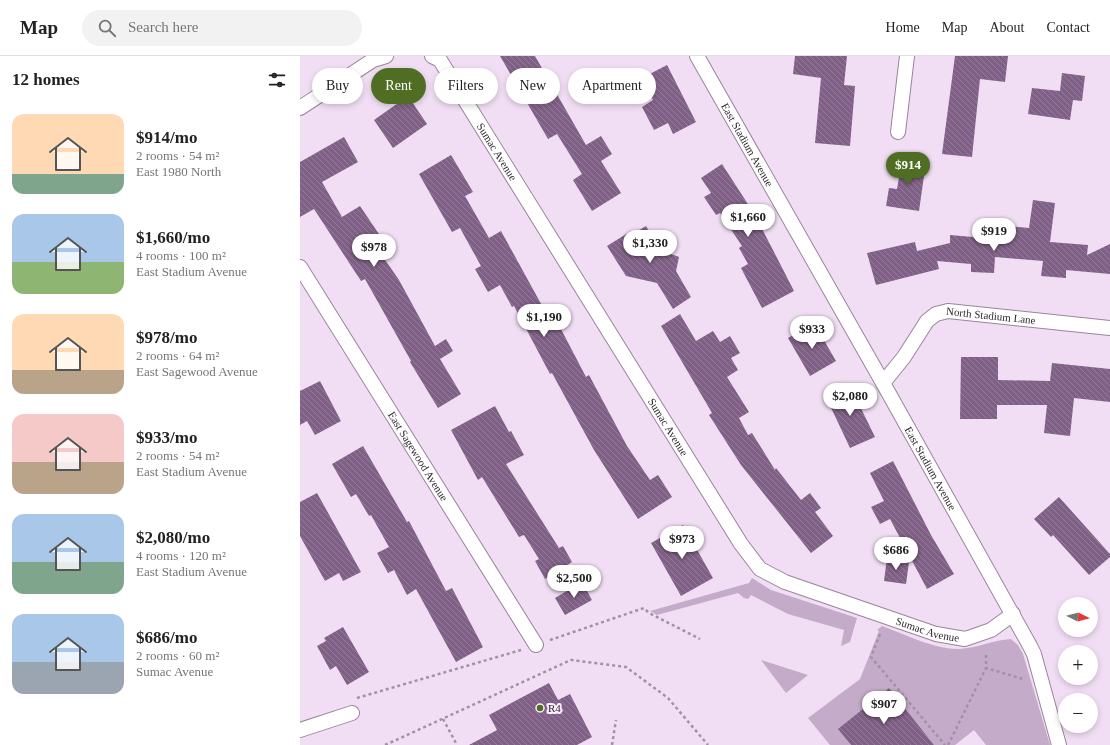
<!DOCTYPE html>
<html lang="en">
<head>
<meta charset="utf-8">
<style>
  :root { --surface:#fff; --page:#f2f2f2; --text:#222; --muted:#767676; --line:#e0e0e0; --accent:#4f6e24 }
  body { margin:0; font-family:"Times New Roman",serif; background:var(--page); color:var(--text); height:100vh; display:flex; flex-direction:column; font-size:15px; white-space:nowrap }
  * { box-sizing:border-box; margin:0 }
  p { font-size:13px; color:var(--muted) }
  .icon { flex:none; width:22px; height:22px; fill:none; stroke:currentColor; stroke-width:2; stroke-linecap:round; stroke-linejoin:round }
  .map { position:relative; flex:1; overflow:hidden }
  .panel { display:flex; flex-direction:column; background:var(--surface); width:300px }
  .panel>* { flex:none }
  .guide { position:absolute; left:12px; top:12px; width:380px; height:36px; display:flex; gap:8px }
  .needle { width:26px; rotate:96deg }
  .fabs { position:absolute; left:758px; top:541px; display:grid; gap:8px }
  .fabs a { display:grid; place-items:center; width:40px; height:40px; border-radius:50%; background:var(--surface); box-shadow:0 2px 6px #0003; font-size:20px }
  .price { position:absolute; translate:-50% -34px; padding:0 9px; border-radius:14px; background:#fff; color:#222; font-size:13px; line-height:26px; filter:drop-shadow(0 1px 2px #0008) }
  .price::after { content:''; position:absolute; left:50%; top:24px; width:12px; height:9px; margin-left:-6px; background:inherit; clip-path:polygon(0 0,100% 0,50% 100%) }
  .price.on { background:var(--accent); color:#fff }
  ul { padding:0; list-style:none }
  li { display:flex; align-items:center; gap:12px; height:100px; padding:0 12px }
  li span { display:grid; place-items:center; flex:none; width:112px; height:80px; border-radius:12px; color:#555 }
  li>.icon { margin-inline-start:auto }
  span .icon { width:48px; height:48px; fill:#fffc; stroke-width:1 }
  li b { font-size:17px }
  h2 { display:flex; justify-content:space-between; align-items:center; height:48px; padding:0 12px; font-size:17px }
  .tag { padding:0 14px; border-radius:18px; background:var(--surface); box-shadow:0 2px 6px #0003; font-size:14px; line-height:36px }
  .tag.on { background:var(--accent); color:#fff }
  header { display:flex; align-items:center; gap:24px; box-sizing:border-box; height:56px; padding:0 20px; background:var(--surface); border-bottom:1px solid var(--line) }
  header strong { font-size:19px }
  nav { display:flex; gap:22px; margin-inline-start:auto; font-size:14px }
  .search { width:280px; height:36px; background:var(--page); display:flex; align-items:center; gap:10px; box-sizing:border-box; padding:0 14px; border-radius:22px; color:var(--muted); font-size:15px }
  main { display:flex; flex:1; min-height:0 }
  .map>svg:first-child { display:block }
  .grass { fill:#c5abca }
  .building { fill:url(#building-back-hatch) }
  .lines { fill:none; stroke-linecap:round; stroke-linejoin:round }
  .street-casing { stroke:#97869a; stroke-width:16 }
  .path { stroke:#a092a2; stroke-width:2.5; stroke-dasharray:3 3; stroke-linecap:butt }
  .street { stroke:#fff; stroke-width:14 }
  .poi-dot { fill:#4f6e24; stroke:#fcedff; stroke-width:1.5 }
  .labels { text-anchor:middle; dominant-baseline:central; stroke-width:4; stroke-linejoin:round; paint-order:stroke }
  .street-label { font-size:11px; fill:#2e272f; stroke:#fcedff }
  .poi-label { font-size:11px; fill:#2e272f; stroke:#fcedff; text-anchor:start }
</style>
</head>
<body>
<header>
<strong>Map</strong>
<div class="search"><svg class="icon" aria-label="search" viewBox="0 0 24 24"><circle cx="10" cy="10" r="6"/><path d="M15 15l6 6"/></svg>Search here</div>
<nav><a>Home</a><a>Map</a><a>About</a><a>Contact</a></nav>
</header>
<main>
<section class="panel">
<h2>12 homes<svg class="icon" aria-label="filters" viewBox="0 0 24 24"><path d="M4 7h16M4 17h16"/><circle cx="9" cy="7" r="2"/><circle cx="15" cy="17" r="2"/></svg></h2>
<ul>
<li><span style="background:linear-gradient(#ffd9b3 75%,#7fa58c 0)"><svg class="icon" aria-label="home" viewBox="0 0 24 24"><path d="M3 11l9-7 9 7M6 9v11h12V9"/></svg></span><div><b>$914/mo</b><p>2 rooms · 54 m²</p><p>East 1980 North</p></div></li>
<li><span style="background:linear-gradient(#a9c7e8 60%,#8fb573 0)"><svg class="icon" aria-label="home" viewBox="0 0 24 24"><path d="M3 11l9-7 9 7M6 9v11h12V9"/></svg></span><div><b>$1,660/mo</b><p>4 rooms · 100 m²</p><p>East Stadium Avenue</p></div></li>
<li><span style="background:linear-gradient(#ffd9b3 70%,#b9a48a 0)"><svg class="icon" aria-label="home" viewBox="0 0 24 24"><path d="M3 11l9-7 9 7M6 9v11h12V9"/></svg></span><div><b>$978/mo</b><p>2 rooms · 64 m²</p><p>East Sagewood Avenue</p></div></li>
<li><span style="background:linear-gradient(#f6c9c9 60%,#b9a48a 0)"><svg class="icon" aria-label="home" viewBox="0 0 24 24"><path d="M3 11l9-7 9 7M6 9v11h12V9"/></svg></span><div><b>$933/mo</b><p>2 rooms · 54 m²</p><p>East Stadium Avenue</p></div></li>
<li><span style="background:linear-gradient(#a9c7e8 60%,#7fa58c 0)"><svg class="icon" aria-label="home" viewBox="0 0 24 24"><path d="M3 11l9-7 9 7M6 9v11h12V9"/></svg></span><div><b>$2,080/mo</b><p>4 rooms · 120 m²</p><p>East Stadium Avenue</p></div></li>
<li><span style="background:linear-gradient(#a9c7e8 60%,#9aa5b1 0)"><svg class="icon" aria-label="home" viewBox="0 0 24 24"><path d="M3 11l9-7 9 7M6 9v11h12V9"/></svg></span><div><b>$686/mo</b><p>2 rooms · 60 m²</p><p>Sumac Avenue</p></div></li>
</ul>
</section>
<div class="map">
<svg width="810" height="689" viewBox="0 0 810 689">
  <defs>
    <pattern id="building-back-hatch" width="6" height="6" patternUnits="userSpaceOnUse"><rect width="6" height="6" fill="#806086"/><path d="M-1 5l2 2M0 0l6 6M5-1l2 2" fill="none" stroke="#937c98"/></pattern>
  </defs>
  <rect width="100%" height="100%" fill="#f1def4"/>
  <path class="grass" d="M452,522l19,12 86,28 -7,24 -9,4 3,-16 -56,-16 -37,-19 -3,4 -4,-1 -6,-5 -81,22 -7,-4 99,-28z
    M582,570c22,8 54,24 77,23 18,-1 35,-9 52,-10l7,6 5,9 27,91h-64l-12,-15 -19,15h-21l-45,-57 -50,41 12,16h-21l-22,-27 52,-39 19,-48 -2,-1z
    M461,604l47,15 -22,18z"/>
  <path class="building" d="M200,0h35l51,89 15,-9 11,18 -11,7 20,32 -29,18 -19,-31 9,-6 -25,-40 -9,5z
    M495,0h52l-3,29 11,1 -5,60 -35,-3 6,-65 -28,-4z
    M655,0h53l-3,26 -25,-3 -8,78 -30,-3z
    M367,9l29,57 -23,12 -5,-11 -14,7 -12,-23 11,-7 -11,-22z
    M762,17l23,3 -3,25 -9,-1 -3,20 -42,-6 4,-26 28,3z
    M108,40l19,28 -34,24 -19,-28z
    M44,81l14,25 -36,20 20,35 18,-11 25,37 -8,5 22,32 36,66 11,-7 7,12 -13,8 21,35 -23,14 -28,-46 1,-1 -46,-82 -4,2 -47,-72 -14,8v-55z
    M151,99l22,37 -8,4 24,42 12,-7 44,80 5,-3 36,69 3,-2 38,71 23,34 8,-5 14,22 -34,22 -44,-69 -42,-77 -2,1 -36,-68 -2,1 -12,-22 -12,7 -13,-23 6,-3 -21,-38 -8,4 -33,-58z
    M602,103l24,3 -7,49 -33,-5 3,-18 8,1z
    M422,108l33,51 39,76 -32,17 -21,-40 7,-4 -9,-16 3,-2 -22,-33 -4,2 -12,-18 7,-4 -10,-15z
    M733,144l22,3 -5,39 38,3 -1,10 23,-11v30l-44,-4v8l-25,-2 2,-15 -48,-4 -1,16 -23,-1v-8l-34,-3 2,8 -63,16 -9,-32 48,-11 2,9 33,-8v-8l57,5 1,-14 21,2z
    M346,170l15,24 18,7 -3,14 15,26 -18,12 -16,-26 -31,-7 -19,-30 24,-15 5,1z
    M380,258l16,27 17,-10 7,11 10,-6 10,17 -9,5 7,12 -11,7 22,35 -10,6 9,17 4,-2 23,37 1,-2 25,32 9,-7 11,15 -6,4 18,24 -22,17 -70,-88 -32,-50 3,-2 -51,-87z
    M514,267l22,38 -26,15 -22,-38z
    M661,301h37v23l52,1 2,-18 58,6v33l-36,-4 -4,38 -26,-3 3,-28h-50v14h-37z
    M20,325l21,40 -26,14 -8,-14 -7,4v-34z
    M550,330l25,51 -25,11 -24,-51z
    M195,350l14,26 2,-1 13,24 -18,9 53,84 4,-2 9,16 -27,17 -10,-18 4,-2 -15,-24 -5,2 -37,-60 -4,3 -27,-50z
    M63,390l44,76 2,-1 37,70 6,-3 31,59 -27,15 -40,-73 -9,6 -13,-25 -6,3 -11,-20 12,-6 -18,-32 -2,1 -13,-22 -5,3 -19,-33z
    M593,405l38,74 23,39 -27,15 -37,-70 -10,5 -9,-17 13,-6 -14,-28z
    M17,437l44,79 -18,9 -4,-8 -14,8 -25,-45v-34z
    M759,441l51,57v3l-21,18 -36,-40 -2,2 -17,-18z
    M383,469l30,53 -32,18 -30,-53z
    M587,502l22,4 -3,22 -22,-3z
    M282,526l10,18 -27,15 -10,-17z
    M43,571l26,45 -22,13 -11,-19 -6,4 -13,-24 9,-5 -2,-3z
    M249,627l9,17 12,-6 22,43 -15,8h-108l28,-15 -8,-15z
    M589,632l45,57h-83l-13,-16z"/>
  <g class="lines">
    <g class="street-casing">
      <g id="street">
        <path id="s1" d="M132,0l8,4 301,484 19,25 25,13 151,52 29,5 26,-9 22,-16"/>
        <path id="s2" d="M397,0l186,327 147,263 4,8 25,91"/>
        <path d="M0,52l73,-48 13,-4"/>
        <path d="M598,76l9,-76"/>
        <path id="s3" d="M0,211l236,378"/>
        <path id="s4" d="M583,327l21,-26 23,-36 9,-7 12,-3 162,17"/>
        <path d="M0,674l52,-17"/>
      </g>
    </g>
    <path class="path" d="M580,578l-9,23 74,88
      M250,584l94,-32 5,5 51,26
      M686,599v13l37,11
      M57,642l164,-48
      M143,663l14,26
      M85,689l186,-85 55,7 42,31 40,47
      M312,689l4,-25
      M648,689l38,-77"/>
    <use href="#street" class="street"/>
  </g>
  <circle class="poi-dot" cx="240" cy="652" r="4"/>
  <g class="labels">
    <g class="street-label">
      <text stroke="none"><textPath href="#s2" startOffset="102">East Stadium Avenue</textPath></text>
      <text stroke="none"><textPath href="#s1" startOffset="117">Sumac Avenue</textPath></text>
      <text stroke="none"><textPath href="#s4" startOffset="143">North Stadium Lane</textPath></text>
      <text stroke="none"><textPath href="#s1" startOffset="441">Sumac Avenue</textPath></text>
      <text stroke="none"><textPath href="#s3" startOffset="223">East Sagewood Avenue</textPath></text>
      <text stroke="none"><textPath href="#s2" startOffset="474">East Stadium Avenue</textPath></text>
      <text stroke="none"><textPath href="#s1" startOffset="789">Sumac Avenue</textPath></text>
    </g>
    <g class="poi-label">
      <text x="248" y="652">R4</text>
    </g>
  </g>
</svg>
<div class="fabs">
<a><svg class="needle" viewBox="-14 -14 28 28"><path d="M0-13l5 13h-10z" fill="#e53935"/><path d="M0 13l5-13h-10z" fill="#767676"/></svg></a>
<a>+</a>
<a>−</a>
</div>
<b class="price on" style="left:608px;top:130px">$914</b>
<b class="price" style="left:448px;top:182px">$1,660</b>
<b class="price" style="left:694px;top:196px">$919</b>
<b class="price" style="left:350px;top:208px">$1,330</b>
<b class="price" style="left:74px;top:212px">$978</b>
<b class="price" style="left:244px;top:282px">$1,190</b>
<b class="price" style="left:512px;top:294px">$933</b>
<b class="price" style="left:550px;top:361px">$2,080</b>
<b class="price" style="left:382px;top:504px">$973</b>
<b class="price" style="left:596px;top:515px">$686</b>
<b class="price" style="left:274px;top:543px">$2,500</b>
<b class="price" style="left:584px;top:669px">$907</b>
<div class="guide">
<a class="tag">Buy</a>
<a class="tag on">Rent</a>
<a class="tag">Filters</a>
<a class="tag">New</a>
<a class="tag">Apartment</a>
</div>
</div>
</main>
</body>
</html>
